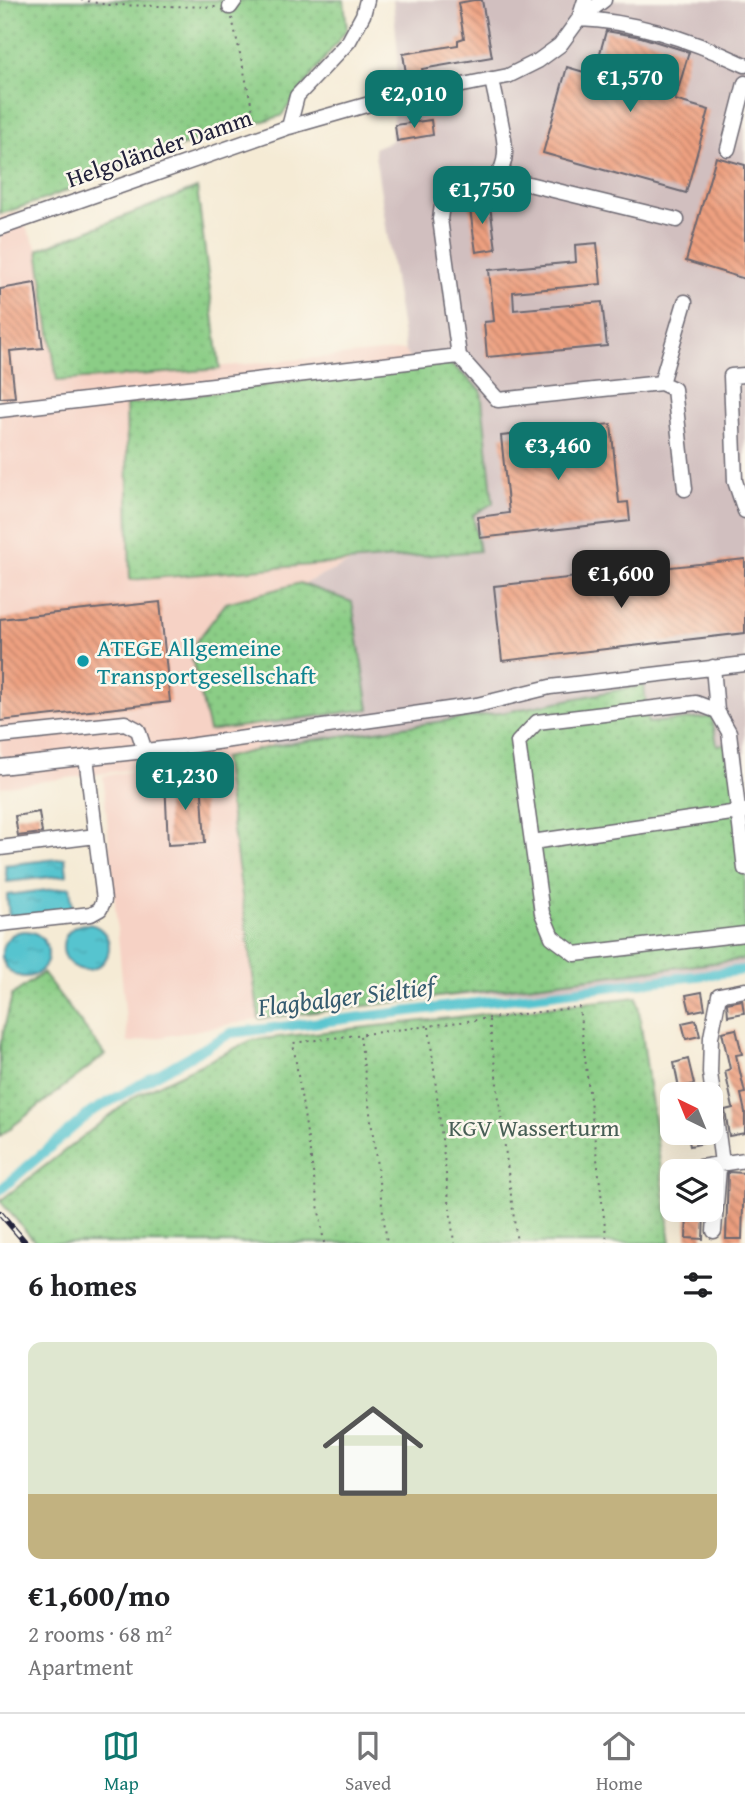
<!DOCTYPE html>
<html lang="en">
<head>
<meta charset="utf-8">
<style>
  :root { --surface:#fff; --page:#f2f2f2; --text:#202124; --muted:#757577; --line:#e0e0e0; --accent:#0f766e }
  body { margin:0; font-family:"Gentium Book Plus",serif; background:var(--page); color:var(--text); height:100vh; display:flex; flex-direction:column; font-size:26px; white-space:nowrap }
  * { box-sizing:border-box; margin:0 }
  p { font-size:23px; color:var(--muted) }
  .icon { flex:none; width:38px; height:38px; fill:none; stroke:currentColor; stroke-width:2; stroke-linecap:round; stroke-linejoin:round }
  .map { position:relative; height:1243px; overflow:hidden }
  .panel { display:flex; flex-direction:column; background:var(--surface); flex:1 }
  .panel>* { flex:none }
  .needle { width:46px; rotate:317deg }
  .buttons { position:absolute; left:660px; top:1082px; display:grid; gap:14px }
  .buttons a { display:grid; place-items:center; width:63px; height:63px; border-radius:14px; background:var(--surface); box-shadow:0 7px 28px #0002; font-size:35px }
  .price { position:absolute; translate:-50% -60px; padding:0 16px; border-radius:14px; background:var(--accent); color:#fff; font-size:23px; line-height:46px; filter:drop-shadow(0 2px 4px #0008) }
  .price::after { content:''; position:absolute; left:50%; top:42px; width:21px; height:16px; margin-left:-10px; background:inherit; clip-path:polygon(0 0,100% 0,50% 100%) }
  .price.selected { background:#222; color:#fff }
  ul { padding:0; list-style:none }
  li { display:grid; align-content:center; gap:14px; height:371px; padding:0 28px }
  li span { display:grid; place-items:center; height:217px; border-radius:14px; color:#555 }
  li>.icon { margin-inline-start:auto }
  span .icon { width:126px; height:126px; fill:#fffc; stroke-width:1 }
  li b { font-size:30px }
  h2 { display:flex; justify-content:space-between; align-items:center; height:84px; padding:0 28px; font-size:30px }
  .tabs { display:flex; justify-content:space-around; align-items:center; height:98px; border-top:2px solid var(--line); background:var(--surface); font-size:19px; color:var(--muted) }
  .tabs a { display:grid; justify-items:center; gap:4px }
  .tabs .selected { color:var(--accent) }
  .map>svg:first-child { display:block }
  .built { fill:#f6d2c5 }
  .industrial { fill:#d1bfbf }
  .grass { fill:url(#grass-dots); stroke:#567860; stroke-width:2 }
  .water { fill:url(#water-ripples); stroke:#3c7385; stroke-width:2 }
  .lines { fill:none; stroke-linecap:round; stroke-linejoin:round }
  .canal { stroke:#57c4cf; stroke-width:10 }
  .building { fill:url(#building-back-hatch) }
  .minor-casing { stroke:#6c6871; stroke-width:17 }
  .path { stroke:#6c6871; stroke-width:2; stroke-dasharray:2 5; stroke-linecap:butt }
  .minor { stroke:#fff; stroke-width:14 }
  .rail-casing { stroke:#22223b; stroke-width:6 }
  .rail { stroke:#fbf7ec; stroke-width:3.5; stroke-dasharray:10; stroke-linecap:butt }
  .culture-dot { fill:#0f9aa8; stroke:#fbf7ec; stroke-width:2.5 }
  .labels { text-anchor:middle; dominant-baseline:central; stroke-width:5; stroke-linejoin:round; paint-order:stroke }
  .street-label { font-size:24px; fill:#22223b; stroke:#fbf7ec }
  .culture-label { font-size:24px; fill:#0d838f; stroke:#fbf7ec; text-anchor:start }
  .park-label { font-size:24px; fill:#475e55; stroke:#fbf7ec }
  .water-label { font-size:26px; font-style:italic; fill:#355b6f; stroke:#fbf7ec }
</style>
</head>
<body>
<div class="map">
<svg width="745" height="1243" viewBox="0 0 745 1243">
  <defs>
    <pattern id="grass-dots" width="8" height="8" patternUnits="userSpaceOnUse" patternTransform="scale(1.75)"><rect width="8" height="8" fill="#8bcd86"/><path d="M2 2h.1M6 6h.1" fill="none" stroke="#78b075" stroke-width="1.8" stroke-linecap="round"/></pattern>
    <pattern id="water-ripples" width="26" height="14" patternUnits="userSpaceOnUse" patternTransform="scale(1.75)"><rect width="26" height="14" fill="#57c4cf"/><path d="M2 4q2-2 4 0t4 0M15 11q2-2 4 0t4 0" fill="none" stroke="#4ba8b3"/></pattern>
    <pattern id="building-back-hatch" width="6" height="6" patternUnits="userSpaceOnUse" patternTransform="scale(1.75)"><rect width="6" height="6" fill="#eea080"/><path d="M-1 5l2 2M0 0l6 6M5-1l2 2" fill="none" stroke="#c0826a"/></pattern>
  </defs>
  <rect width="100%" height="100%" fill="#fbf7ec"/>
  <filter id="ink" filterUnits="userSpaceOnUse"><feTurbulence type="fractalNoise" baseFrequency=".0143" numOctaves="2"/><feDisplacementMap in="SourceGraphic" scale="14" xChannelSelector="R" yChannelSelector="G"/><feConvolveMatrix kernelMatrix="1 2 1 2 8 2 1 2 1" color-interpolation-filters="sRGB"/></filter>
  <filter id="wash" filterUnits="userSpaceOnUse"><feTurbulence type="fractalNoise" baseFrequency=".00686" numOctaves="4" result="noise"/><feDisplacementMap in="SourceGraphic" scale="28" xChannelSelector="R" yChannelSelector="G"/><feGaussianBlur stdDeviation="1.57" result="paint"/><feColorMatrix in="noise" values="0 0 0 0 0 0 0 0 0 0 0 0 0 0 0 0 0 1.4 0 .05"/><feComposite in="paint" operator="in"/></filter>
  <g filter="url(#wash)">
    <rect width="100%" height="100%" fill="#f5ebd5"/>
    <path class="built" d="M18,212l20,38 19,131 348,-31 71,157 -225,100 22,139 -50,12 36,261 -131,24 -25,-267 64,-11 -167,22v-570z"/>
    <path class="industrial" d="M393,0h352v973l-441,36 -31,-262 -22,-140 225,-100 -71,-157 -31,-202 17,-7 7,-87z"/>
    <path class="grass" d="M0,0h344l3,29 -66,87 -127,38 -106,44 -48,16z
      M197,188l23,181 -163,12 -19,-131z
      M450,363l31,27 12,113 -20,12 6,36 -349,29 -4,-175 281,-40z
      M300,583l52,19 17,107 -160,22 -19,-81 36,-47z
      M644,685l4,38 64,-6 5,28 21,-2 7,35v181l-486,60 -36,-261 50,-12 233,-34z
      M43,973l62,82 -105,81v-90l12,-51z
      M637,997l34,246h-635l-36,-42 135,-105 117,-56z"/>
    <path class="water" d="M65,858l2,17 -60,7 -2,-17z
      M70,887l3,24 -64,7 -2,-23z
      M63 947a23 23 0 1 1 46 0a23 23 0 1 1-46 0Z
      M2 954a23 23 0 1 1 46 0a23 23 0 1 1-46 0Z"/>
    <g class="lines">
      <path class="canal" d="M0,1190l91,-78 140,-79 514,-63"/>
    </g>
    <g id="blocks">
      <path class="building" d="M474,0h8l10,57 -70,12 3,14 -17,3 -5,-32 55,-9v-5l6,-2 -6,-35z
        M606,31l35,6 48,15 -14,48 34,10 -23,83 -143,-40 24,-86 27,8z
        M431,120l2,15 -36,6 -2,-16z
        M716,157l29,8v114l-59,-18z
        M489,199l7,50 -20,3 -7,-50z
        M597,243l4,41 -88,8 1,18 88,-8 5,44 -120,11 -3,-35 10,-1 -5,-51 87,-8 -1,-17z
        M35,283l8,65 -33,3 5,46 -15,1v-109z
        M611,424l8,79 9,-1 2,19 -150,17 -2,-21 31,-4 -8,-77z
        M745,559v74l-243,28 -8,-75z
        M160,602l10,100 -170,19v-102z
        M201,778l4,65 -37,2 -3,-65z
        M39,812l3,21 -24,3 -3,-20z
        M702,992l3,17 -15,3 -4,-17z
        M742,1000l2,13 -16,3 -1,-13z
        M696,1020l4,16 -14,3 -4,-16z
        M736,1029l6,25 -6,1 9,38 -4,1 4,18v21l-16,3 -4,-26 8,-2 -8,-37 5,-2 -8,-37z
        M688,1059l6,25 -15,4 -5,-25z
        M687,1132h21l1,10 -19,4z
        M728,1172l16,1 -2,66h-16z
        M687,1213l17,1 -1,25 -17,-1z"/>
    </g>
  </g>
  <g filter="url(#ink)">
    <use href="#blocks" fill-opacity="0" stroke="#6c6871" stroke-width="2"/>
    <g class="lines">
      <g class="minor-casing">
        <path id="minor" d="M585,0l-6,19c57,2 115,22 166,46
          M230,7l5,-7
          M289,127l8,-31 52,-55 14,-26 4,-15
          M728,149l17,-66
          M501,170l11,10 165,40
          M0,228l289,-101 84,-24 135,-27 30,-15 22,-16 19,-26 25,-19
          M459,356l-19,-137c1,-4 1,-12 3,-16 14,-25 60,-6 62,-50 1,-17 -10,-55 -13,-74
          M745,375l-14,1 4,105 10,30
          M661,383l24,-81
          M0,410l459,-54 39,44 163,-17 13,6 11,100
          M713,667l4,44
          M0,736l125,-13 13,7 7,21
          M0,767l181,-20 296,-42 73,-18 195,-23
          M532,842l213,-31
          M0,848l96,-12
          M745,869l-16,-137 -12,-21 -21,-8 -159,19 -19,20 24,171 10,24 23,17 170,-20
          M0,924l91,-10 9,-5 4,-9 -18,-143
          M688,1169l57,-9
          M714,1231l5,-63 3,-5 -12,-90 1,-36 8,-42 26,-5"/>
      </g>
      <path class="path" d="M81,0l27,5 110,2
        M232,18l24,107
        M489,1020l28,223
        M429,1027l25,216
        M360,1036l27,207
        M324,1243l-31,-200 286,-36 28,236"/>
      <use href="#minor" class="minor"/>
      <g class="rail-casing">
        <path id="rail" d="M0,1213l26,30"/>
      </g>
      <use href="#rail" class="rail"/>
    </g>
  </g>
  <circle class="culture-dot" cx="83" cy="661" r="7"/>
  <g class="labels">
    <g class="street-label">
      <text transform="translate(159 148) rotate(-19)">Helgoländer Damm</text>
    </g>
    <g class="culture-label">
      <text x="97" y="647">ATEGE Allgemeine<tspan x="97" dy="28">Transportgesellschaft</tspan></text>
    </g>
    <g class="park-label">
      <text x="534" y="1127">KGV Wasserturm</text>
    </g>
    <g class="water-label">
      <text transform="translate(346 996) rotate(-7)">Flagbalger Sieltief</text>
    </g>
  </g>
</svg>
<div class="buttons">
<a><svg class="needle" viewBox="-14 -14 28 28"><path d="M0-13l5 13h-10z" fill="#e53935"/><path d="M0 13l5-13h-10z" fill="#757577"/></svg></a>
<a><svg class="icon" aria-label="layers" viewBox="0 0 24 24"><path d="M12 4l9 5-9 5-9-5zM3 14l9 5 9-5"/></svg></a>
</div>
<b class="price" style="left:630px;top:114px">€1,570</b>
<b class="price" style="left:414px;top:130px">€2,010</b>
<b class="price" style="left:482px;top:226px">€1,750</b>
<b class="price" style="left:558px;top:482px">€3,460</b>
<b class="price selected" style="left:621px;top:610px">€1,600</b>
<b class="price" style="left:185px;top:812px">€1,230</b>
</div>
<section class="panel">
<h2>6 homes<svg class="icon" aria-label="filters" viewBox="0 0 24 24"><path d="M4 7h16M4 17h16"/><circle cx="9" cy="7" r="2"/><circle cx="15" cy="17" r="2"/></svg></h2>
<ul>
<li><span style="background:linear-gradient(#dfe7d0 70%,#c2b280 0)"><svg class="icon" aria-label="home" viewBox="0 0 24 24"><path d="M3 11l9-7 9 7M6 9v11h12V9"/></svg></span><div><b>€1,600/mo</b><p>2 rooms · 68 m²</p><p>Apartment</p></div></li>
</ul>
</section>
<nav class="tabs">
<a class="selected"><svg class="icon" aria-label="map" viewBox="0 0 24 24"><path d="M3 6l6-2 6 2 6-2v14l-6 2-6-2-6 2zM9 4v14M15 6v14"/></svg>Map</a>
<a><svg class="icon" aria-label="saved" viewBox="0 0 24 24"><path d="M7 4h10v16l-5-4-5 4z"/></svg>Saved</a>
<a><svg class="icon" aria-label="home" viewBox="0 0 24 24"><path d="M3 11l9-7 9 7M6 9v11h12V9"/></svg>Home</a>
</nav>
</body>
</html>
